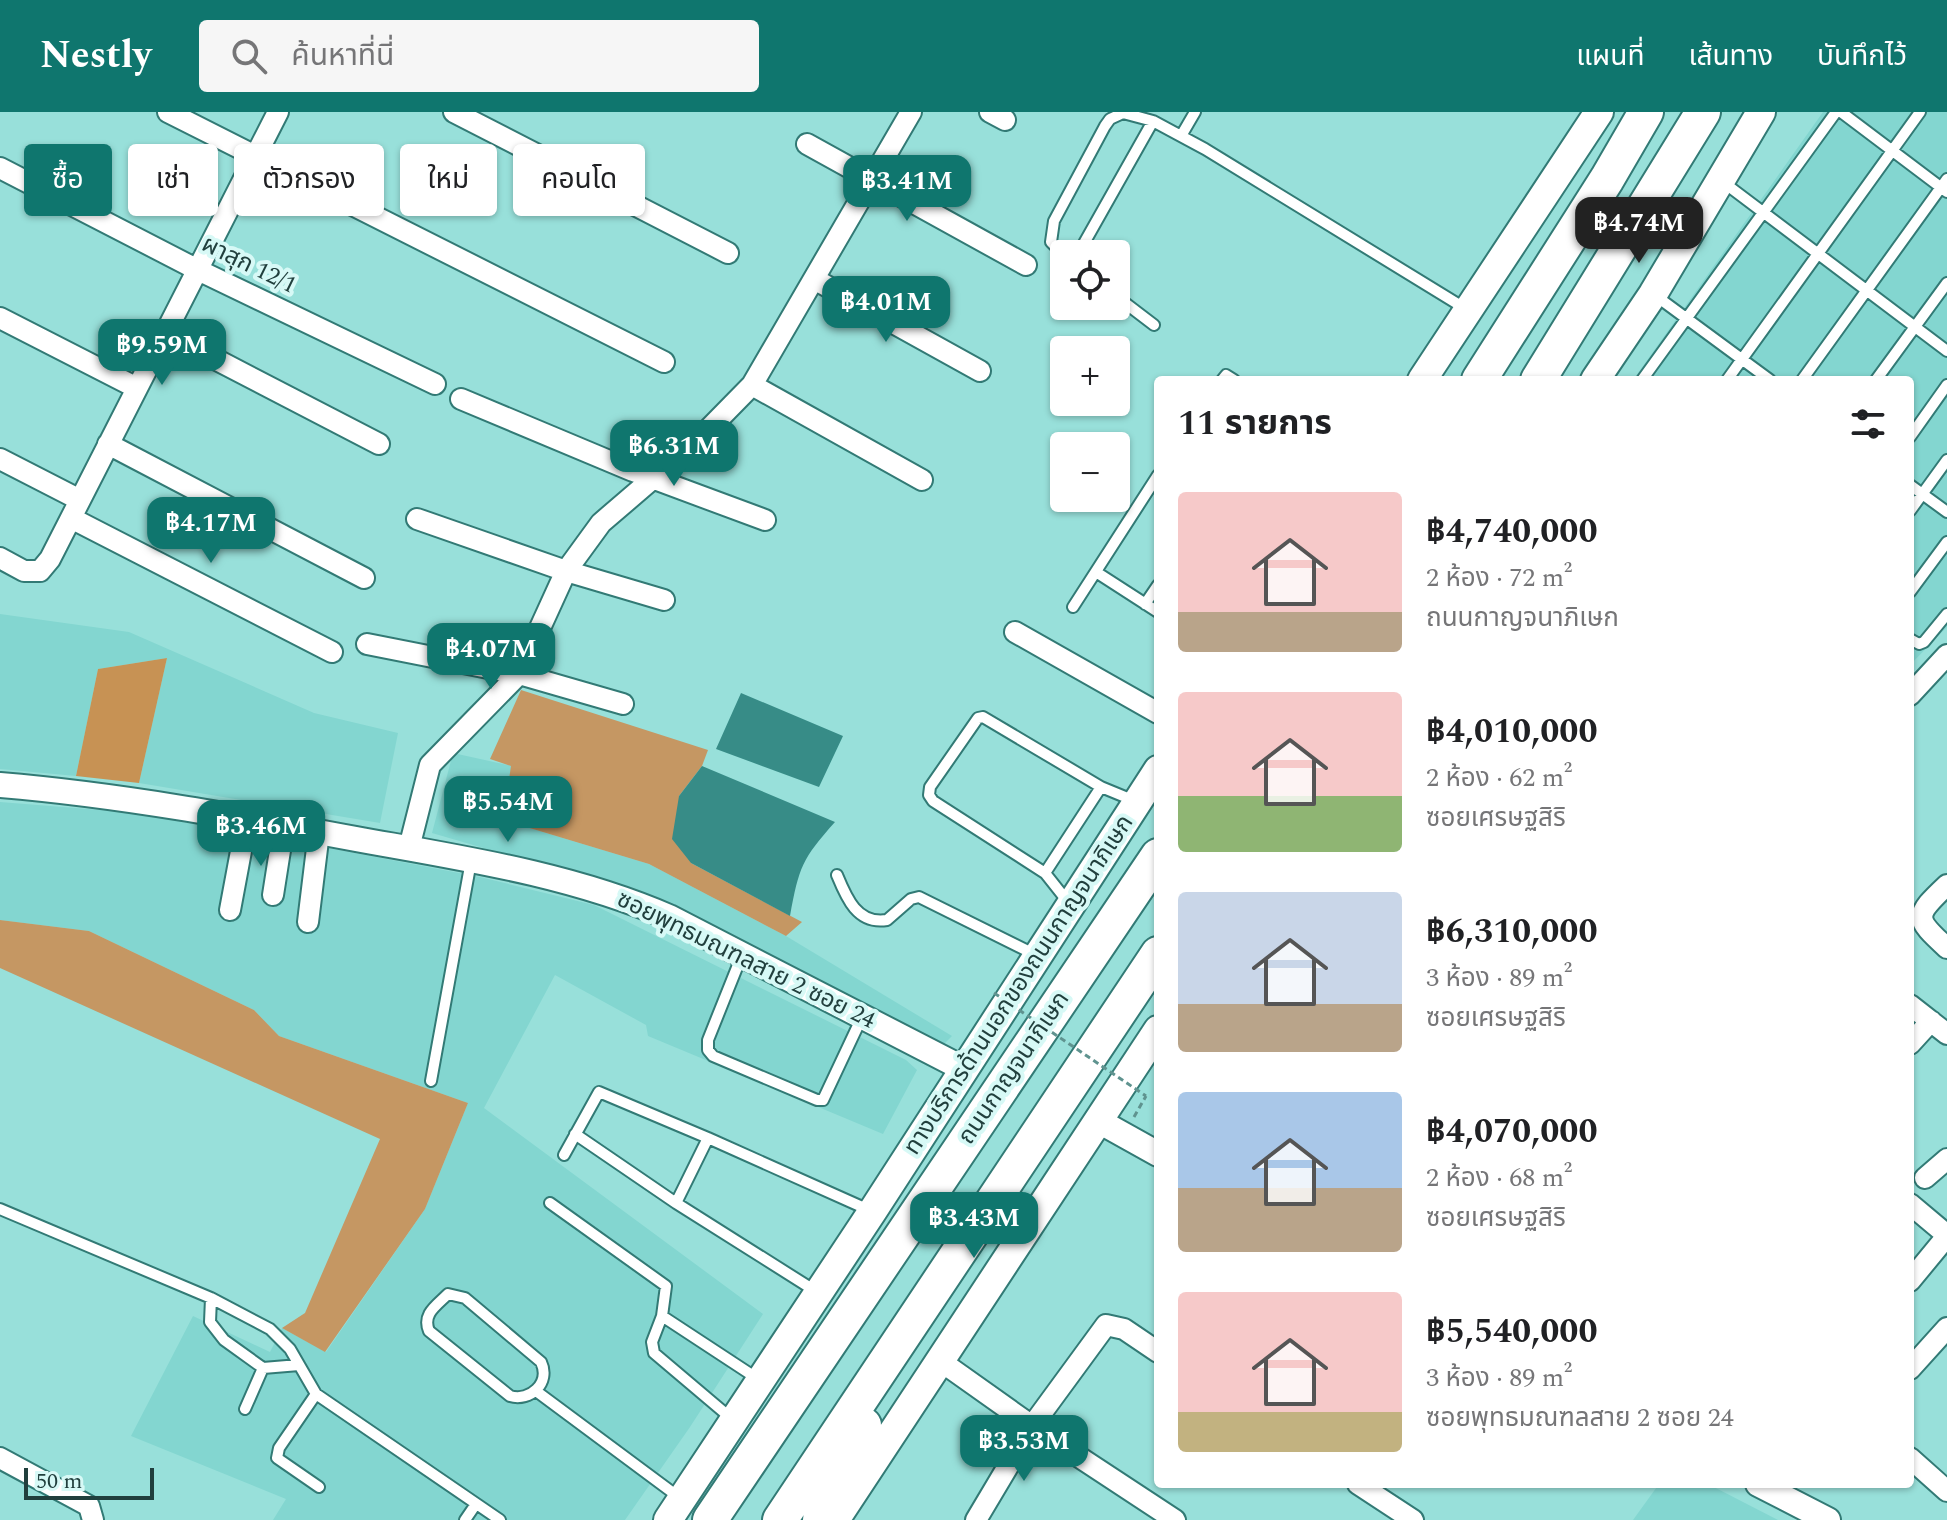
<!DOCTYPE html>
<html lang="th">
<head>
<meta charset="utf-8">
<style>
  :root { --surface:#fff; --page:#f6f6f6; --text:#202124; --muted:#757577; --accent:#0f766e }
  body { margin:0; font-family:Spectral,"Noto Sans Thai",serif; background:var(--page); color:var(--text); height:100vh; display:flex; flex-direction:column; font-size:30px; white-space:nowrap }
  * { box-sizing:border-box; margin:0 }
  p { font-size:26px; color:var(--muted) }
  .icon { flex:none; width:44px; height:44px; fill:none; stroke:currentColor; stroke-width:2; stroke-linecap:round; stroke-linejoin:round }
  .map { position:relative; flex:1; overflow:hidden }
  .sheet { position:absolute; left:1154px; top:264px; width:760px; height:1112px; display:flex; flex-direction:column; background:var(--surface); border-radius:8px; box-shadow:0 2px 6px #0004 }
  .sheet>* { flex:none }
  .top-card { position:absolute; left:24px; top:32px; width:760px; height:72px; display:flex; gap:16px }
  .tools { position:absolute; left:1050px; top:128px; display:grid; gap:16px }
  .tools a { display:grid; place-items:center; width:80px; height:80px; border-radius:8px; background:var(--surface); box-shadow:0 2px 6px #0004; font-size:40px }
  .scale { position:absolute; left:24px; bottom:20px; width:130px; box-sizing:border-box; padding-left:8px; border:4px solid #213f3d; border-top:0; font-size:22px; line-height:28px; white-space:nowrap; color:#213f3d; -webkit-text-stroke:6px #d7f9f6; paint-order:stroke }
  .price { position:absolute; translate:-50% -68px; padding:0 18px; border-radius:16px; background:var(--accent); color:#fff; font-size:26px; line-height:52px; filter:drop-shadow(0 2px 4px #0008) }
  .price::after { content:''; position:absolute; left:50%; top:48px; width:24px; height:18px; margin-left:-12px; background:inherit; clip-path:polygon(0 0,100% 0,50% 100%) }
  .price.on { background:#222; color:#fff }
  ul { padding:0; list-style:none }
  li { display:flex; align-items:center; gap:24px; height:200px; padding:0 24px }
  li span { display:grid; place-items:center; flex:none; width:224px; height:160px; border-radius:8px; color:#555 }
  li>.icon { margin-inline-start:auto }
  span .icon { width:96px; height:96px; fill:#fffc; stroke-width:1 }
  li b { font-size:34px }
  h2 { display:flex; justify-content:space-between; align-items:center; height:96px; padding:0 24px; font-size:34px }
  .chip { padding:0 28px; border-radius:8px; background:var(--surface); box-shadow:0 2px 6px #0004; font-size:28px; line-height:72px }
  .chip.on { background:var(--accent); color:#fff }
  header { display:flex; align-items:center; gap:48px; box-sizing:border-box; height:112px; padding:0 40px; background:var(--accent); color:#fff }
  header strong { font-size:38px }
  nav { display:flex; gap:44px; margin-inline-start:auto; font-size:28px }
  .search { width:560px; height:72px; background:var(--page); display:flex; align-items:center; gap:20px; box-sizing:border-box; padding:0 28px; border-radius:8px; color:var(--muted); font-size:30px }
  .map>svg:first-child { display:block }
  .built { fill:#83d6d0 }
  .green { fill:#c59763 }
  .forest { fill:#c79254 }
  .water { fill:#378c87 }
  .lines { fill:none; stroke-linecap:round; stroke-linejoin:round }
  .service-casing { stroke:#327a75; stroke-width:14 }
  .minor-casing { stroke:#327a75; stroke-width:24 }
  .tertiary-casing { stroke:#327a75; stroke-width:28 }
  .secondary-casing { stroke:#327a75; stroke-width:32 }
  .trunk-casing { stroke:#327a75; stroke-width:38 }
  .path { stroke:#5f938f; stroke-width:3; stroke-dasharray:6 4; stroke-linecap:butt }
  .service { stroke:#fff; stroke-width:10 }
  .minor { stroke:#fff; stroke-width:20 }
  .tertiary { stroke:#fff; stroke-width:24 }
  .secondary { stroke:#fff; stroke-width:28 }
  .trunk { stroke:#fff; stroke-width:34 }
  .path-bridge { stroke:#5f938f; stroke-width:3; stroke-dasharray:6 4; stroke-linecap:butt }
  .labels { text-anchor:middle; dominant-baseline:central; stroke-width:8; stroke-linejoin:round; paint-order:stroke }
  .street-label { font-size:24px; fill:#213f3d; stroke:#d7f9f6 }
</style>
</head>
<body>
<header>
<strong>Nestly</strong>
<div class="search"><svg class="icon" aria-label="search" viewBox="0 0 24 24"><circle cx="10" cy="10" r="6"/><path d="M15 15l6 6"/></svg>ค้นหาที่นี่</div>
<nav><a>แผนที่</a><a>เส้นทาง</a><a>บันทึกไว้</a></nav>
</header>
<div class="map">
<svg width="1947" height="1408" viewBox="0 0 1947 1408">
  <rect width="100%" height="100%" fill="#98e0da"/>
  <path class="built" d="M1823,0h124v515l-37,38v-285h-277z
    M0,502l129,18 185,81 84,20 -18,90 -241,-40 28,-125 -69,11 -22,107 -76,-7z
    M453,641l59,13 -9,54 146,44 137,72 166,100 -14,14 -369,-177 -137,-40z
    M0,690l151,12 329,63 114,28 312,155 11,10 -34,64 -235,-98 -2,-11 -91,-50 -71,133 279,206 -73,113 -65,93h-352l13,-21 -155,-63 62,-120 77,36 12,-24 44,24 99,-143 43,-106 -189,-67 -25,-26 -165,-79 -89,-11z
    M1659,1372h49l70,36h-145z"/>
  <path class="green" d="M521,578l187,60 -6,16 -23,30 12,67 111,59 -16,14 -137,-72 -146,-44 8,-54 -21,-7z
    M0,808l89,11 165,79 25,26 189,67 -43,106 -100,143 -43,-24 23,-15 75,-174 -380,-171z"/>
  <path class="forest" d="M167,546l-28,125 -63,-7 22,-107z"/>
  <path class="water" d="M741,581l102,43 -24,51 -103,-38z
    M702,654l133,56c-33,37 -36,45 -45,94l-99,-53 -19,-24 7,-43z"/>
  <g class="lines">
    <g class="service-casing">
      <path id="service" d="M1841,0l106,80
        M1181,24l14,-24
        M1727,73l220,166
        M1078,142l75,-133
        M1064,143l-13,-13 3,-21 51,-95 5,-7 13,-6 30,8 52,28 261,160
        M1116,184l38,29
        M1656,184l114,84
        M1222,268l4,-5 8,5
        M1642,268l194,-268
        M1727,268l193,-268
        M1802,268l145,-201
        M1876,268l71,-97
        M1910,325l37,-52
        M1910,373l37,27
        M1910,399l37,-51
        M1096,460l62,40
        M1910,480l37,-50
        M1145,492l13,-19
        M1073,495l85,-132
        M1910,527l9,5 5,-2 23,-28
        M1045,761l56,-86
        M837,763c9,22 20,50 50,45l24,-21 8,-2 117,58
        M1068,790l-23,-29 -112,-72 -4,-6 1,-8 48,-69 5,-1 118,70 34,14
        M742,843l-34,85v10l5,6 104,44h6l39,-83
        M431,969l40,-220
        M575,1022l101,69
        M564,1043l35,-63 109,46
        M550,1091l116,83 -4,30
        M0,1097l211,89 59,31 20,20 26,45 184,126
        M817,1180l-141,-89 32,-65 161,72
        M448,1182l17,4 76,64c10,21 -11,40 -31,34l-81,-65c-7,-17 7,-25 19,-37z
        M211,1186l-1,24 14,18 39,28 36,-3
        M536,1279l144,107
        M316,1282l-37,54 -2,10 42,29
        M245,1297l18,-41
        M732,1307l-78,-66 -2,-11 10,-26 96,63
        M465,1408l11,-16"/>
    </g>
    <g class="minor-casing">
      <path id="minor" d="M168,0l496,250
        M454,0l274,141
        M990,0l15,8
        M807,32l219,121
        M0,56l198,102 237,114
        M814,167l166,92
        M0,206l137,70
        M165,221l214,111
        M752,273l170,95
        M461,287l172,72 132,49
        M108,332l256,134
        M0,347l80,41
        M71,406l261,134
        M417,407l149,52 98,29
        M0,446l24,13h16l10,-12 228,-447
        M1015,520l143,81
        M367,532l152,30 104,30
        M1910,583l37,-40
        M409,736l21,-83 89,-91 47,-103 35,-48 99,-85 52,-53 159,-273
        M1947,773c-33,31 -33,33 0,63
        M273,783l11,-70
        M230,798l17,-91
        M308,810l11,-90
        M1910,893l37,29
        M1910,932l21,-23
        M1925,1066l22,-19
        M1910,1092l37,31
        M1910,1169l37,-45
        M939,1248l93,66 143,94
        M1910,1257l37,-41
        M0,1346l89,48 4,14
        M1910,1346l37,33
        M1358,1372l55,36
        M976,1408l56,-94 74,-101 18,4 34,23"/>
    </g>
    <g class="tertiary-casing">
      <path id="tertiary" d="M0,673c120,10 238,32 356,54 105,19 214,35 313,78l295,152
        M1097,1008l61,34
        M1758,1372l70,36"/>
    </g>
    <g class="secondary-casing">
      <path id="secondary" d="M1422,268l177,-268
        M1595,268l58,-86 108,-182
        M668,1408l204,-308 286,-442
        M835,1408l323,-490"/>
    </g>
    <g class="trunk-casing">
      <path id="trunk" d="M1479,268l128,-201 39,-67
        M1538,268l165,-268
        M710,1408l448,-664
        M780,1408l378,-566
        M820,1408l44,-95"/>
    </g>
    <path class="path" d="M1134,1005l12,-21"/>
    <use href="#service" class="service"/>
    <use href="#minor" class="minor"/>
    <use href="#tertiary" class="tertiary"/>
    <use href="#secondary" class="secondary"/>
    <use href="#trunk" class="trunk"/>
    <path class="path-bridge" d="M994,881l152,103"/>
  </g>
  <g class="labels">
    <g class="street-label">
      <text transform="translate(249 153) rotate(26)">ผาสุก 12/1</text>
      <text transform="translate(746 848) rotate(26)">ซอยพุทธมณฑลสาย 2 ซอย 24</text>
      <text transform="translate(1019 873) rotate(-57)">ทางบริการด้านนอกของถนนกาญจนาภิเษก</text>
      <text transform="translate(1014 956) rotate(-56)">ถนนกาญจนาภิเษก</text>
    </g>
  </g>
</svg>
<div class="tools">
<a><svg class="icon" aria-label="locate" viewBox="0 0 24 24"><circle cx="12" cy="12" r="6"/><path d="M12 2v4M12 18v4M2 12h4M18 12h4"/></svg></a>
<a>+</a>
<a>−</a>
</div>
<div class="scale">50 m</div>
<b class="price" style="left:907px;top:111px">฿3.41M</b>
<b class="price on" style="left:1639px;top:153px">฿4.74M</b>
<b class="price" style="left:886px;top:232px">฿4.01M</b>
<b class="price" style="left:162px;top:275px">฿9.59M</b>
<b class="price" style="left:674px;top:376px">฿6.31M</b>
<b class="price" style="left:211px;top:453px">฿4.17M</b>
<b class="price" style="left:491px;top:579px">฿4.07M</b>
<b class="price" style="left:508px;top:732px">฿5.54M</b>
<b class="price" style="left:261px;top:756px">฿3.46M</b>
<b class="price" style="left:974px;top:1148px">฿3.43M</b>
<b class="price" style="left:1024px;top:1371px">฿3.53M</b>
<div class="top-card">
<a class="chip on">ซื้อ</a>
<a class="chip">เช่า</a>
<a class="chip">ตัวกรอง</a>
<a class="chip">ใหม่</a>
<a class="chip">คอนโด</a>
</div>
<section class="sheet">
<h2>11 รายการ<svg class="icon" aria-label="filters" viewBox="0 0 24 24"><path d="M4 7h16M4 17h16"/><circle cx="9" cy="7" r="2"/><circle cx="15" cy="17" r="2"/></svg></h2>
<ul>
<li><span style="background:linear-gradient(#f6c9c9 75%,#b9a48a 0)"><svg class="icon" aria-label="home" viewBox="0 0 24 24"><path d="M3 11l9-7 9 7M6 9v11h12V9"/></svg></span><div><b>฿4,740,000</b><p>2 ห้อง · 72 m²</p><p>ถนนกาญจนาภิเษก</p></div></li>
<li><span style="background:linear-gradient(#f6c9c9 65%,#8fb573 0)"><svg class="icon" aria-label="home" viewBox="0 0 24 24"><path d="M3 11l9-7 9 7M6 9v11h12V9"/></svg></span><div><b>฿4,010,000</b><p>2 ห้อง · 62 m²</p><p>ซอยเศรษฐสิริ</p></div></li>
<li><span style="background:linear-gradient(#c9d6e8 70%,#b9a48a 0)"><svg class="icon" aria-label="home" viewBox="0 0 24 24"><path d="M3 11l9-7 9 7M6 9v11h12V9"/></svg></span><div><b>฿6,310,000</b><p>3 ห้อง · 89 m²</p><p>ซอยเศรษฐสิริ</p></div></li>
<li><span style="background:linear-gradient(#a9c7e8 60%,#b9a48a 0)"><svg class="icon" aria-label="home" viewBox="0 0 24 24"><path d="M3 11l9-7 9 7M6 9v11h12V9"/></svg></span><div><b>฿4,070,000</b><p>2 ห้อง · 68 m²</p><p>ซอยเศรษฐสิริ</p></div></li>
<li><span style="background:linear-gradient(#f6c9c9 75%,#c2b280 0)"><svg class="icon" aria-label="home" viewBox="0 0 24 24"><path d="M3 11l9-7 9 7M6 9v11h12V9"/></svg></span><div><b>฿5,540,000</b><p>3 ห้อง · 89 m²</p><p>ซอยพุทธมณฑลสาย 2 ซอย 24</p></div></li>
</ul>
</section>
</div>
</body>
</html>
